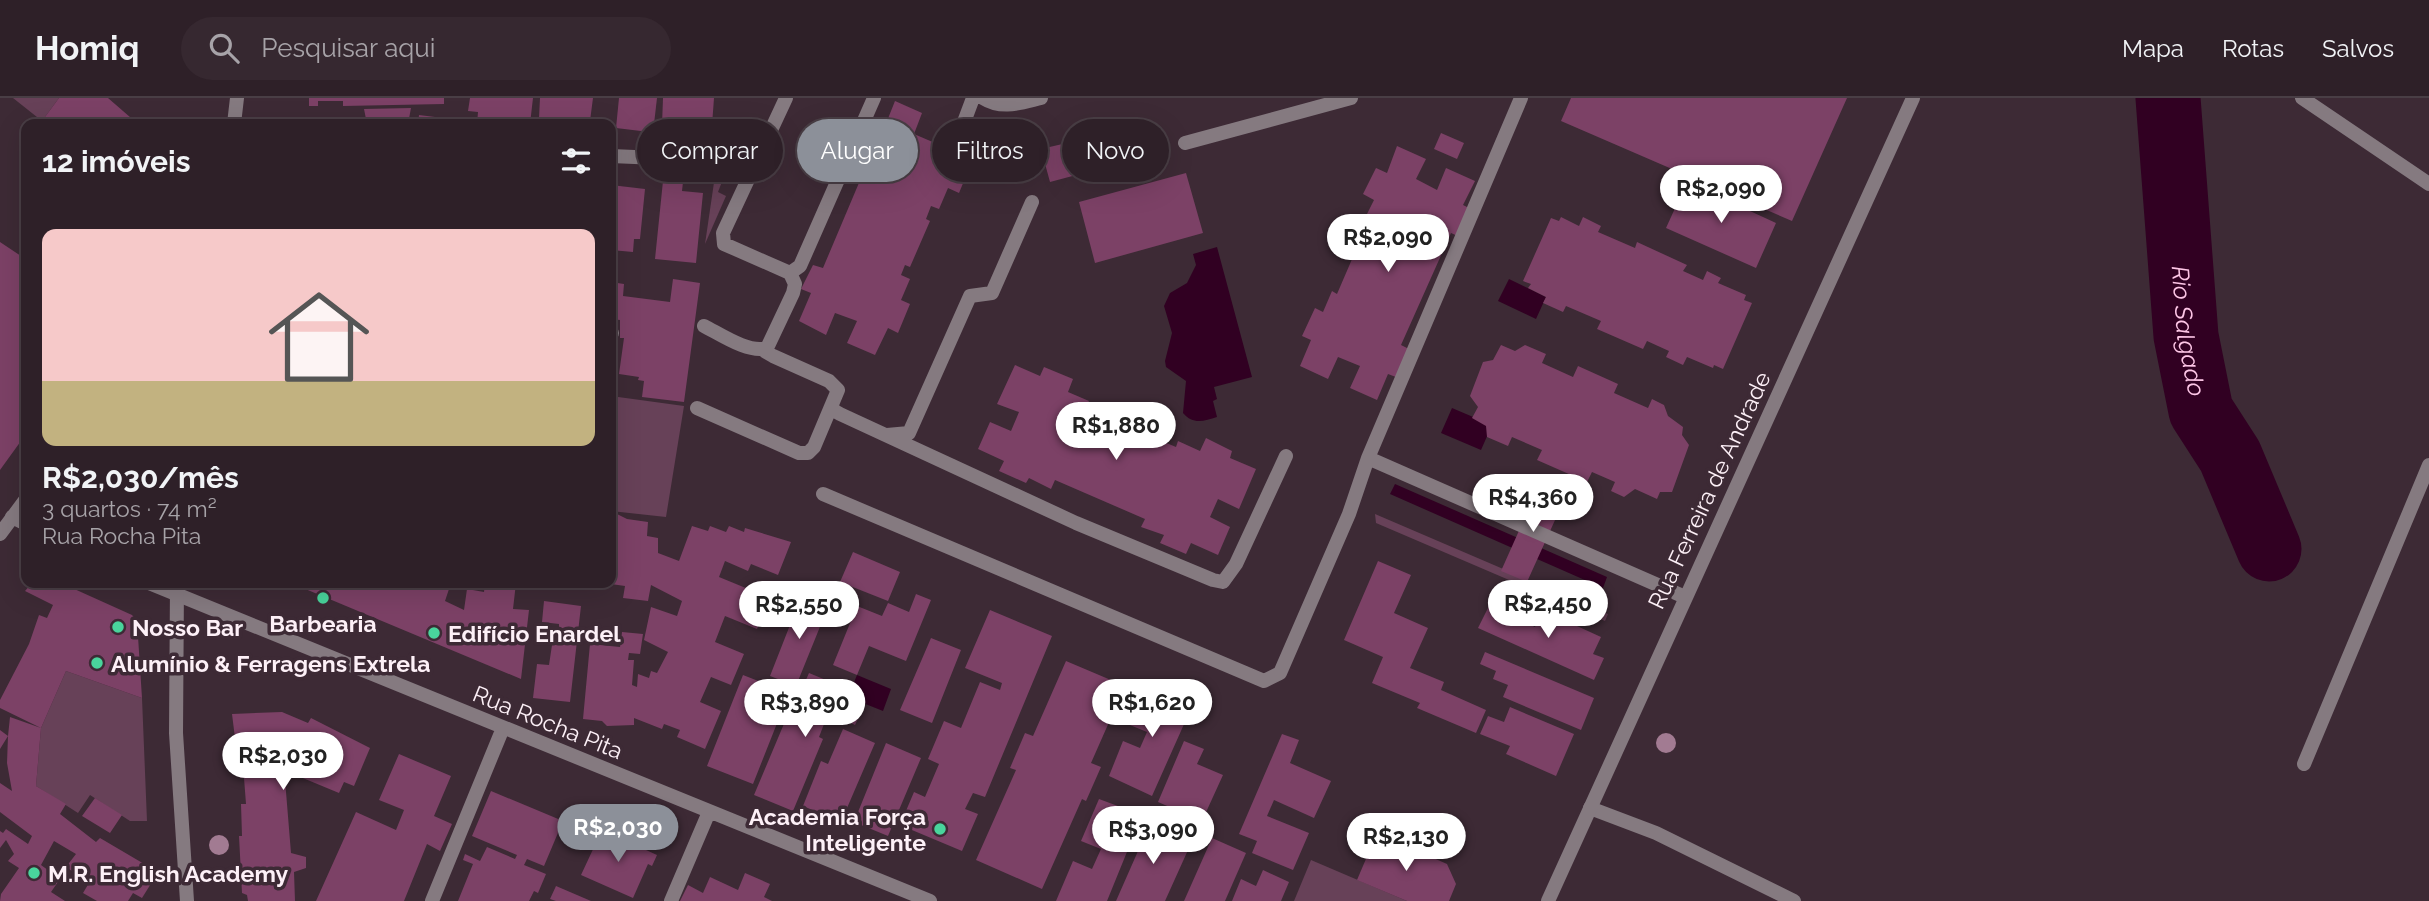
<!DOCTYPE html>
<html lang="pt">
<head>
<meta charset="utf-8">
<style>
  :root { --surface:#2e2028; --page:#362830; --text:#f1f3f6; --muted:#a7a3a8; --line:#493e45; --accent:#8c9099 }
  body { margin:0; font-family:Raleway,sans-serif; background:var(--page); color:var(--text); height:100vh; display:flex; flex-direction:column; font-size:26px; white-space:nowrap }
  * { box-sizing:border-box; margin:0 }
  p { font-size:23px; color:var(--muted) }
  .icon { flex:none; width:38px; height:38px; fill:none; stroke:currentColor; stroke-width:2; stroke-linecap:round; stroke-linejoin:round }
  .map { position:relative; flex:1; overflow:hidden }
  .drawer { position:absolute; left:21px; top:21px; width:595px; height:469px; display:flex; flex-direction:column; background:var(--surface); border-radius:14px; box-shadow:0 7px 28px #0002,0 0 0 2px var(--line) }
  .drawer>* { flex:none }
  .top-card { position:absolute; left:637px; top:21px; width:665px; height:63px; display:flex; gap:14px }
  .price { position:absolute; translate:-50% -60px; padding:0 16px; border-radius:24px; background:#fff; color:#222; font-size:23px; line-height:46px; filter:drop-shadow(0 2px 4px #0008) }
  .price::after { content:''; position:absolute; left:50%; top:42px; width:21px; height:16px; margin-left:-10px; background:inherit; clip-path:polygon(0 0,100% 0,50% 100%) }
  .price.active { background:var(--accent); color:#fff }
  ul { padding:0; list-style:none }
  li { display:grid; align-content:center; gap:14px; height:371px; padding:0 21px }
  li+li { border-top:2px solid var(--line) }
  li span { display:grid; place-items:center; height:217px; border-radius:14px; color:#555 }
  li>.icon { margin-inline-start:auto }
  span .icon { width:126px; height:126px; fill:#fffc; stroke-width:1 }
  li b { font-size:30px }
  h2 { display:flex; justify-content:space-between; align-items:center; height:84px; padding:0 21px; font-size:30px }
  .chip { padding:0 24px; border-radius:32px; background:var(--surface); box-shadow:0 7px 28px #0002,0 0 0 2px var(--line); font-size:24px; line-height:63px }
  .chip.active { background:var(--accent); color:#fff }
  header { display:flex; align-items:center; gap:42px; box-sizing:border-box; height:98px; padding:0 35px; background:var(--surface); border-bottom:2px solid var(--line) }
  header strong { font-size:33px }
  nav { display:flex; gap:38px; margin-inline-start:auto; font-size:24px }
  .search { width:490px; height:63px; background:var(--page); display:flex; align-items:center; gap:18px; box-sizing:border-box; padding:0 24px; border-radius:38px; color:var(--muted); font-size:26px }
  .map>svg:first-child { display:block }
  .green { fill:#674158 }
  .water { fill:#310022 }
  .lines { fill:none; stroke-linecap:round; stroke-linejoin:round }
  .river { stroke:#310022; stroke-width:65 }
  .building { fill:#7c4166 }
  .service { stroke:#857a80; stroke-width:14 }
  .minor { stroke:#857a80; stroke-width:14 }
  .tertiary { stroke:#857a80; stroke-width:14 }
  .tree { fill:#a27b92 }
  .poi-dot { fill:#49d49c; stroke:#3d2a35; stroke-width:2.5 }
  .labels { text-anchor:middle; dominant-baseline:central; stroke-width:7; stroke-linejoin:round; paint-order:stroke }
  .street-label { font-size:23px; fill:#fdf0f7; stroke:#3d2a35 }
  .poi-label { font-size:23px; font-weight:bold; fill:#fdf0f7; stroke:#3d2a35; text-anchor:start }
  .water-label { font-size:24px; font-style:italic; fill:#fec6e7; stroke:#3d2a35 }
</style>
</head>
<body>
<header>
<strong>Homiq</strong>
<div class="search"><svg class="icon" aria-label="search" viewBox="0 0 24 24"><circle cx="10" cy="10" r="6"/><path d="M15 15l6 6"/></svg>Pesquisar aqui</div>
<nav><a>Mapa</a><a>Rotas</a><a>Salvos</a></nav>
</header>
<div class="map">
<svg width="2429" height="803" viewBox="0 0 2429 803">
  <rect width="100%" height="100%" fill="#3d2a35"/>
  <path class="green" d="M13,0h46l-17,23z
    M718,57l12,6 -12,31 8,4 -21,48z
    M611,298l73,10 -18,111 -55,-6z
    M1375,416l233,100 -3,7 -229,-98z
    M66,573l76,27 5,123h-17l-40,-26 -12,18 -42,-27 5,-58z
    M1311,762l96,41h-113z"/>
  <path class="water" d="M1217,149l35,130 -38,10 3,12 -4,2 4,16c-13,4 -24,8 -34,-4l3,-32 -20,-14 -1,-6 7,-28 -8,-27 6,-13 17,-10 9,-18 -3,-11z
    M1509,181l37,18 -10,22 -38,-18z
    M1452,310l40,17 -11,25 -40,-17z
    M1395,386l212,93 -4,11 -213,-94z
    M857,577l34,14 -8,22 -35,-14z"/>
  <g class="lines">
    <path class="river" id="s1" d="M2168,0l18,238 15,75 29,45 39,93"/>
  </g>
  <path class="building" d="M59,0h49l30,26h-91l-5,-3z
    M309,0h135v6l-101,2v-5h-25v5h-9z
    M470,0h63l-3,26h-53l1,-12 -10,-1z
    M540,0h53l-3,23 3,3h-41l1,-5 -14,-1z
    M619,0h38l-3,26h-5v8l-33,-4z
    M663,0h51l-3,41 -39,-3 1,-10 -11,-1z
    M1571,0h276l-55,123 -231,-100z
    M895,3l27,12 -8,21 21,9 10,-20 26,11 -11,25 11,5 -12,29 -11,-5 -9,21 -8,-3 -5,13 4,2 -20,46 -5,-2 -4,10 9,4 -9,21 9,4 -12,29 -10,-5 -13,27 -28,-12 10,-22 -22,-8 -9,22 -27,-14 12,-28 -10,-4 12,-24 10,3 49,-116 -9,-4 11,-26 11,4z
    M411,10l-3,16h-41l-3,-15z
    M419,17l32,4 -1,5h-32z
    M1441,35l23,10 -7,16 -23,-10z
    M1071,44l9,32 -30,8 -9,-33z
    M1397,48l29,13 -10,20 21,11 9,-22 29,13 -12,24 10,5 -11,28 -11,-5 -50,112 12,6 -12,28 -13,-5 -11,26 -27,-12 10,-22 -22,-9 -10,22 -28,-13 11,-26 -9,-4 13,-28 8,4 9,-21 5,3 31,-72 -4,-2 10,-20 -11,-6 13,-26 11,5z
    M1186,75l17,60 -108,30 -16,-61z
    M663,83l20,1 -1,9 21,2 -7,70 -41,-4z
    M1687,84l89,41 -20,45 -90,-40z
    M611,87l34,4 -5,50h-6l-1,13 -22,-2z
    M1561,119l18,9 4,-9 18,9 -3,6 37,16 2,-6 50,23 -4,6 20,9 4,-9 14,7 -3,5 28,12 -2,5 8,3 -29,66 -9,-4 -1,3 -26,-11 -4,8 -17,-8 3,-6 -22,-10 -4,8 -46,-20 4,-8 -35,-15 -3,6 -20,-9 3,-6 -18,-9 3,-4 -8,-3 28,-63 8,3z
    M0,144l21,14 5,-7v185l-26,36z
    M673,181l27,4 -16,119 -42,-5 2,-16 -6,-1 1,-3 -20,-3 5,-36h-4v-18l-9,-1v-37l13,2 -1,12 47,6z
    M1501,247l14,6 10,-6 21,9 -4,9 31,14 5,-11 40,18 -4,9 34,15 4,-9 12,6 4,11 15,11 -1,8 7,10 -17,47h-12l-3,7 -22,-10 -11,8 -13,-6 4,-9 -23,-10 -5,10 -50,-22 5,-10 -30,-13 -4,9 -21,-9 -1,-11 -14,-8 6,-11 -8,-11 13,-34 10,-2z
    M1015,267l25,11 4,-9 29,12 -5,13 21,9 -4,8 91,38 2,-6 22,10 6,-13 26,13 -2,7 26,11 -17,40 -21,-10 -8,18 20,10 -12,28 -27,-12 -5,11 -26,-11 4,-8 -23,-8 4,-8 -90,-39 -4,9 -22,-11 -3,5 -27,-12 5,-10 -26,-12 12,-27 21,9 8,-19 -22,-8z
    M1539,388l26,12 -38,84 -26,-11z
    M611,413l16,8 21,3 -1,14 11,2v15l21,8 13,-35 16,5 2,-5 16,6 3,-6 15,6 1,-4 46,14 -13,33 -27,-11 -3,7 -23,-10 -6,16 51,21 -13,31 -32,-13 -10,26 29,12 -13,31 -20,-8 -11,25 21,9 -16,38 -28,-12 3,-7 -16,-6 -2,5 -28,-11v7l-27,1 -5,-5 -19,-2 7,-75 30,3 2,-15 21,2 -3,20 -11,-1 -1,7h6l-2,25 5,2 1,-13 11,4 2,-7 6,2 11,-21 -24,-12 7,-33 26,9 5,-15 -31,-16 -3,16 -25,-3 2,-12 -14,-2z
    M853,454l47,20 -12,29 -48,-19z
    M1378,463l33,14 -17,38 34,15 -18,40 34,14 -3,8 45,20 -10,23 -59,-25 3,-5 -48,-20 11,-26 -39,-17z
    M32,485l19,3 1,-3h9l71,32 5,6 5,77 -76,-27 -25,57 -5,58 30,18 -6,10 36,28 4,-4 51,30 -6,10 7,4 -10,16 -9,-5 -5,8h-31l-14,-8 6,-10 -23,-16 10,-13 -22,-13 -13,24 19,14 -9,13 14,9h-65l1,-7 18,-26 -11,-7 6,-7 -8,-14 -6,8v-17l3,2 3,-4 22,15 4,-8 -32,-24v-29l12,8 -5,-28 1,-27 -8,13v-19l8,6 2,-19 31,11 -41,-20v-8l29,-56 10,-29 8,3 6,-13 -28,-14z
    M291,485h160l-6,18 19,9 3,-21 17,3 1,-9h31l-3,26 16,1 -8,69z
    M916,496l15,6 -25,61 -37,-15 -12,29 -24,-10 24,-59 25,10 6,-13 21,9z
    M801,499l27,10 -32,79 -26,-10z
    M544,503l37,5 -11,96 -37,-4 4,-34 12,1 3,-20 -15,-2 2,-16 20,1v-4l-17,-2z
    M1489,508l46,21 7,-17 59,27 -8,17 11,4 -10,22 -116,-52z
    M990,512l62,26 -67,161 -12,-4 -8,16 13,5 -16,37 -62,-26 14,-33 11,5 14,-33 -11,-5 16,-38 17,7 19,-46 20,8 2,-7 -37,-15z
    M931,540l30,12 -29,73 -32,-13z
    M1485,554l109,46 -13,32 -78,-33 5,-12 -15,-6 3,-8 -16,-7z
    M1066,563l59,25 -34,77 10,4 -15,34 -4,-2 -40,90 -66,-29 40,-90 -6,-2 15,-35 8,3z
    M809,575l41,17 -3,8 5,-7 7,3 -3,6 9,4 -10,21 -16,-8 -3,7 -10,-5 -7,18 4,2 -30,72 -39,-16 32,-76 8,3 5,-12 -5,-3z
    M743,577l46,18 -36,91 -46,-18z
    M1147,585l46,21 -41,92 -43,-20 14,-35 17,7 7,-16 -17,-7z
    M1510,609l64,27 -18,42 -50,-22 4,-8 -30,-12 8,-18 16,6z
    M282,614l26,11 3,-5 59,30 -16,38 -10,-4 -5,11 -41,-17 4,-9 -19,-12 8,98 15,4v11l-12,4 1,29h-47l-1,-6 -5,-2 -3,-57h3l-1,-32h5l-2,-26h-4l-8,-64z
    M843,631l32,14 -34,79 -38,-16 18,-45 7,3z
    M1282,636l17,6 -9,23 41,18 -17,37 -40,-18 -7,16 42,17 -16,37 -41,-17 5,-12 -18,-7z
    M1184,643l20,8 -7,15 26,11 -21,46 -44,-19z
    M886,645l35,15 -33,78 -34,-14z
    M399,656l52,22 -17,40 18,8 -12,27 -13,-7 -23,57h-88l40,-89 40,18 8,-20 -25,-10z
    M491,693l72,30 -19,45 -17,-7 -3,6 22,9 -8,19 -4,-2 -5,10h-71l15,-37 -10,-4 2,-6 15,7 7,-14 28,12 2,-4 -45,-19z
    M95,700l27,17 -12,18 -28,-17z
    M1099,701l43,16 -35,86h-51l17,-40 19,8 9,-20 -20,-8z
    M1157,710l12,6 -10,23 29,13 -23,51h-49z
    M602,732l55,25 -5,11 -4,-2 -15,34 -52,-23z
    M1377,735l70,31 9,20 -7,17h-42l-50,-21z
    M1212,740l34,15 -21,48h-41z
    M1263,772l26,12 -8,19h-49l9,-22 15,7z
    M745,775l25,11 -6,13 8,4h-92l8,-16 15,8 7,-16 28,13z
    M556,788l35,15h-35l-6,-2z"/>
  <g class="lines">
    <path class="service" d="M2304,666l125,-299
      M1590,710l66,25 138,68"/>
    <path class="minor" d="M983,0c19,12 37,5 58,0
      M1521,0l-153,360 317,139
      M2302,0l127,86
      M964,24l9,-24
      M1185,45l166,-45
      M611,58l94,4
      M790,175l10,-7 74,-168
      M704,228c16,8 45,28 63,22l26,-55 2,-9 -5,-11 -66,-29 -1,-11 63,-135
      M611,235h1
      M832,306l1,6 7,4 236,109 137,57 10,2 13,-18 50,-108
      M697,310l102,45h9l6,-6 24,-57 -9,-9 -56,-25 -7,-4 1,-4
      M887,337l22,-2 61,-137 22,-3 40,-91
      M823,396l441,187 16,-8 69,-159 19,-56
      M12,419l14,7
      M149,485l781,318
      M432,803l71,-173
      M671,803l38,-89"/>
    <path class="tertiary" d="M234,26l3,-26
      M0,436l26,-35
      M177,485l-1,150 11,168
      M1548,803l365,-803"/>
  </g>
  <g class="tree">
    <circle cx="1666" cy="645" r="10"/>
    <circle cx="219" cy="747" r="10"/>
  </g>
  <g class="poi-dot">
    <circle cx="323" cy="500" r="7"/>
    <circle cx="118" cy="529" r="7"/>
    <circle cx="434" cy="535" r="7"/>
    <circle cx="97" cy="565" r="7"/>
    <circle cx="940" cy="731" r="7"/>
    <circle cx="34" cy="775" r="7"/>
  </g>
  <g class="labels">
    <g class="street-label">
      <text transform="translate(1709 392) rotate(-65)">Rua Ferreira de Andrade</text>
      <text transform="translate(548 624) rotate(22)">Rua Rocha Pita</text>
    </g>
    <g class="poi-label">
      <text x="323" y="525" text-anchor="middle">Barbearia</text>
      <text x="132" y="529">Nosso Bar</text>
      <text x="448" y="535">Edifício Enardel</text>
      <text x="111" y="565">Alumínio &amp; Ferragens Extrela</text>
      <text x="926" y="718" text-anchor="end">Academia Força<tspan x="926" dy="26">Inteligente</tspan></text>
      <text x="48" y="775">M.R. English Academy</text>
    </g>
    <g class="water-label">
      <text stroke="none"><textPath href="#s1" startOffset="234">Rio Salgado</textPath></text>
    </g>
  </g>
</svg>
<b class="price" style="left:1721px;top:127px">R$2,090</b>
<b class="price" style="left:1388px;top:176px">R$2,090</b>
<b class="price" style="left:1116px;top:364px">R$1,880</b>
<b class="price" style="left:1533px;top:436px">R$4,360</b>
<b class="price" style="left:1548px;top:542px">R$2,450</b>
<b class="price" style="left:799px;top:543px">R$2,550</b>
<b class="price" style="left:805px;top:641px">R$3,890</b>
<b class="price" style="left:1152px;top:641px">R$1,620</b>
<b class="price" style="left:283px;top:694px">R$2,030</b>
<b class="price active" style="left:618px;top:766px">R$2,030</b>
<b class="price" style="left:1153px;top:768px">R$3,090</b>
<b class="price" style="left:1406px;top:775px">R$2,130</b>
<div class="top-card">
<a class="chip">Comprar</a>
<a class="chip active">Alugar</a>
<a class="chip">Filtros</a>
<a class="chip">Novo</a>
</div>
<section class="drawer">
<h2>12 imóveis<svg class="icon" aria-label="filters" viewBox="0 0 24 24"><path d="M4 7h16M4 17h16"/><circle cx="9" cy="7" r="2"/><circle cx="15" cy="17" r="2"/></svg></h2>
<ul>
<li><span style="background:linear-gradient(#f6c9c9 70%,#c2b280 0)"><svg class="icon" aria-label="home" viewBox="0 0 24 24"><path d="M3 11l9-7 9 7M6 9v11h12V9"/></svg></span><div><b>R$2,030/mês</b><p>3 quartos · 74 m²</p><p>Rua Rocha Pita</p></div></li>
</ul>
</section>
</div>
</body>
</html>
